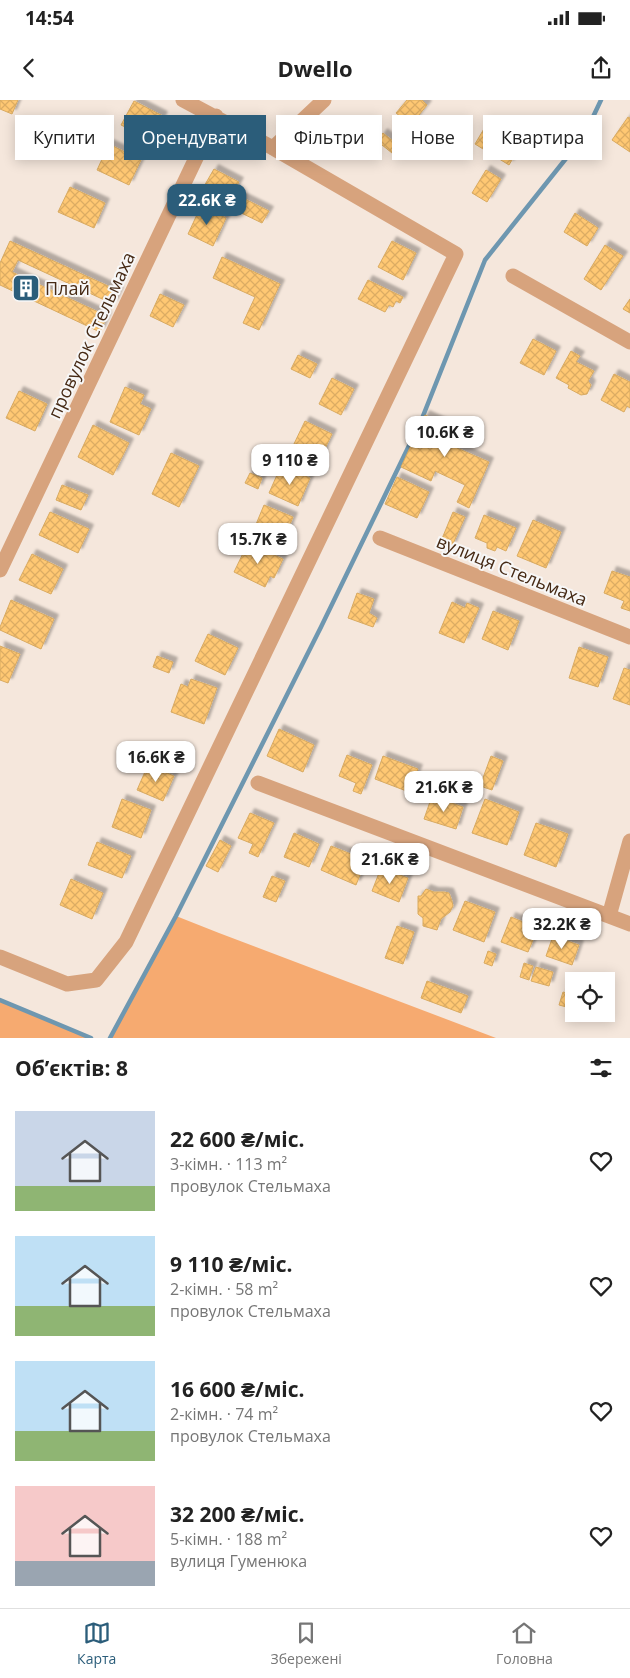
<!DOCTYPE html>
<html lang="uk">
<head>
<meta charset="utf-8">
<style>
  :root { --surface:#fff; --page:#f2f2f2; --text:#222; --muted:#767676; --line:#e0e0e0; --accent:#2b5d7a }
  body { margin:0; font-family:"Open Sans",sans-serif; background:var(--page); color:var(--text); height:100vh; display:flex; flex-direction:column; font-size:19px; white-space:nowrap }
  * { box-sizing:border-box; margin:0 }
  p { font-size:16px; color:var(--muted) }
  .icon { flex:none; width:28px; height:28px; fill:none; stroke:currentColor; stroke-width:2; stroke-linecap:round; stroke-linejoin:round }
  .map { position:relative; height:938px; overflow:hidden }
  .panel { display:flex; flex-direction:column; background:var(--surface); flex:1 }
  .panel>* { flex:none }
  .guide { position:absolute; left:15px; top:15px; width:600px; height:45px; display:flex; gap:10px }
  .fabs { position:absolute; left:565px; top:872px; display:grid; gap:10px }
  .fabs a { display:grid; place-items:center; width:50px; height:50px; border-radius:0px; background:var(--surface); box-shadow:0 2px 12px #0003; font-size:25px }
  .price { position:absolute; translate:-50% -42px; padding:0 11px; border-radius:10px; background:#fff; color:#222; font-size:16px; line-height:32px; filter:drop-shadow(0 1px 2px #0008) }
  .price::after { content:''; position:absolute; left:50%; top:30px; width:15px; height:11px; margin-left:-8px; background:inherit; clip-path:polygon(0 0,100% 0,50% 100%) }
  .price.active { background:var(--accent); color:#fff }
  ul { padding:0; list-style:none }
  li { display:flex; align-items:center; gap:15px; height:125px; padding:0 15px }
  li span { display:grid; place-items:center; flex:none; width:140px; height:100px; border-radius:0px; color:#555 }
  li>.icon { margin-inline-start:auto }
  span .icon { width:60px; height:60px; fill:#fffc; stroke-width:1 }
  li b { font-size:21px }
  h2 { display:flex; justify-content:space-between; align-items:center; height:60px; padding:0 15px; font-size:21px }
  .chip { padding:0 18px; border-radius:0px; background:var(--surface); box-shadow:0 2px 12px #0003; font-size:18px; line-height:45px }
  .chip.active { background:var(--accent); color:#fff }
  .status { display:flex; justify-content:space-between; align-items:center; height:35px; padding:0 25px; background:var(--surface); direction:ltr }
  .status svg { height:14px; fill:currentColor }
  header { display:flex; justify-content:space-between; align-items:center; height:65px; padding:0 15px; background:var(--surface); font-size:22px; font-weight:700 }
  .dock { display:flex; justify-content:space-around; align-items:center; height:70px; border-top:1px solid var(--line); background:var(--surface); font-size:14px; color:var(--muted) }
  .dock a { display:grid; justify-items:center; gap:2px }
  .dock .active { color:var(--accent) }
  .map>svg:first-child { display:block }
  .garden { fill:#f6aa70 }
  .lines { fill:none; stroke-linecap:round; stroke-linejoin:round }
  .stream { stroke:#6e97b0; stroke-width:4.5 }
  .building { fill:url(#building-cross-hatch); stroke:#d8aa61; filter:url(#shadow) }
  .minor { stroke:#d7a37d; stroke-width:15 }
  .labels { text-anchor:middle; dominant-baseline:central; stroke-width:4; stroke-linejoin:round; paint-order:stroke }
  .poi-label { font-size:18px; fill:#462a15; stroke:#f7f7f7; text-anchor:start }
  .street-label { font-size:18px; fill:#462a15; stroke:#f7f7f7 }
</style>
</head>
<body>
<div class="status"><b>14:54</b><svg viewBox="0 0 49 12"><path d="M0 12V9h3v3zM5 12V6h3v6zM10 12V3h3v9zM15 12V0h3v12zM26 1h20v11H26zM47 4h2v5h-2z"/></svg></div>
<header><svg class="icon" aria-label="back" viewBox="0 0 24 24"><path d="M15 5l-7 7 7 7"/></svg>Dwello<svg class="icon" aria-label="share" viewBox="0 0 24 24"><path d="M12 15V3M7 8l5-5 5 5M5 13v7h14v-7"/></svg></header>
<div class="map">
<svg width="630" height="938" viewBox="0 0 630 938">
  <defs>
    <pattern id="building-cross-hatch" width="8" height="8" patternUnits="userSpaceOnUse" patternTransform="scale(1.25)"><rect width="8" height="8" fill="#ffc873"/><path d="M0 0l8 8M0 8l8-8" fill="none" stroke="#dcac63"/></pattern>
    <filter id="shadow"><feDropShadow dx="4.5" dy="-4.5" stdDeviation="1" flood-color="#0004"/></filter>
  </defs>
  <rect width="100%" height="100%" fill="#f5e7dc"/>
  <path class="garden" d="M176,816l43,17 277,105h-386z
    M0,900l91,38h-91z"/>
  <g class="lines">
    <path class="stream" d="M0,900l91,38
      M110,938l66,-122 145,-289 100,-206 64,-161 99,-124 17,-36"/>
  </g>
  <path class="building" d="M0,0h18l-6,14 -12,-5z
    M407,0h15l5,5 -16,20 -15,-12z
    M134,1l29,15 -12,24 -30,-15z
    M628,17l2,1v34l-18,-12z
    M488,22l34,21 -13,22 -34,-21z
    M383,33l15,12 -6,8 -15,-12z
    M109,44l32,16 -12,25 -32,-15z
    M214,69l25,13 -11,19 -25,-13z
    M486,70l15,9 -14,23 -15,-9z
    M70,87l35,16 -11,25 -36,-16z
    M241,97l28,14 -7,12 -27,-13z
    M201,106l25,12 -13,28 -25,-12z
    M575,113l23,15 -11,18 -23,-14z
    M10,141l109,50 -6,13 -95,-44 -6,12 95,44 -7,16 -100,-47v-22z
    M392,141l24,12 -13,27 -25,-13z
    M605,145l18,11 -22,34 -17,-11z
    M222,157l58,27 -21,46 -16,-7 12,-26 -42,-19z
    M368,180l35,17 -3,6 -4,-2 -3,6 -4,-2 -4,7 -27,-13z
    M160,194l24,11 -11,22 -23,-11z
    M630,199v14l-7,-4z
    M533,239l23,12 -12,24 -24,-12z
    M571,251l9,5 -4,6 18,9 -6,10 3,4 -4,9 -6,1 -13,-7 1,-3 -13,-7z
    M298,255l19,9 -7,14 -19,-9z
    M614,274l16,8v26l-3,-2 -3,6 -23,-12z
    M332,278l22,11 -13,26 -22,-11z
    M125,287l19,8 -4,9 11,5 -12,26 -29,-13z
    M19,291l28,13 -12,27 -29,-13z
    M425,315l27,12 -2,4 12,6 -5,11 32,14 -20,46 -12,-6 8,-17 -30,-14 -4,10 -30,-14z
    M305,321l27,13 -13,27 -27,-13z
    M93,325l36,18 -16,32 -35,-18z
    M171,353l28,13 -20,41 -27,-13z
    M281,366l29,12 -12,28 -29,-13z
    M250,373l12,5 -4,11 -13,-6z
    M397,377l32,15 -12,26 -32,-14z
    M62,385l26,10 -7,15 -25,-10z
    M264,405l29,12 -12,29 -29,-12z
    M50,412l39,17 -11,24 -39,-18z
    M453,412l12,5 -13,29 -11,-5z
    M484,415l32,13 -10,23 -9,-4 -2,4 -8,-3v-5l-12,-5z
    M533,420l28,12 -15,36 -29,-12z
    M248,443l35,16 -9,19 -4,-2 -5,11 -31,-15z
    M32,454l31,15 -12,25 -32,-14z
    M612,471l18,6v34l-9,-3 3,-7 -20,-8z
    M357,493l17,6 -5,14 8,5 -4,9 -25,-9z
    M11,500l43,19 -13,30 -41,-19v-3z
    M452,502l13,6 2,-5 12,5 -15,35 -25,-10z
    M493,511l26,10 -11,29 -26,-11z
    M208,534l30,14 -13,27 -30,-14z
    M0,546l20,8 -12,29 -8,-3z
    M579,547l29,10 -10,30 -29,-9z
    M157,556l16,6 -4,11 -16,-6z
    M624,568l6,2v35l-17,-6z
    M191,579l26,9 -13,36 -33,-12 10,-28 7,3z
    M279,629l35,16 -11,27 -36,-16z
    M347,655l25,10 -11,29 -8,-3 3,-8 -17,-7z
    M383,656l35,13 -9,23 -34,-13z
    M491,656l12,5 -11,29 -12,-4z
    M148,665l26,11 -11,25 -26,-11z
    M432,696l31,11 -7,22 -32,-10z
    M122,699l29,11 -10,28 -29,-11z
    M485,699l34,13 -12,33 -35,-12z
    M250,713l24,10 -16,34 -9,-4 4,-9 -15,-6z
    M536,723l32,11 -12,33 -32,-12z
    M294,733l25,11 -10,23 -25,-10z
    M220,740l11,6 -13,26 -12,-6z
    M97,742l34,14 -9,22 -34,-13z
    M331,746l35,14 -10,25 -35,-15z
    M381,768l27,10 -9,24 -27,-11z
    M272,776l13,5 -9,21 -13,-5z
    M71,779l32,14 -11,26 -32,-14z
    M426,789l8,3h10l5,1 3,8 1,5 -3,6 -9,7 -4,11 -14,-4v-8l-5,-4v-18h3z
    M465,801l30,11 -11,30 -31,-12z
    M511,817l27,11 -10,24 -27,-10z
    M397,826l17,6 -11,32 -18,-6z
    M553,836l26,9 -7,20 -26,-9z
    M488,851l8,3 -4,12 -8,-3z
    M524,863l9,3 -4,14 -9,-3z
    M536,867l17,5 -4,14 -18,-5z
    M427,881l41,15 -7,17 -40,-15z
    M563,892l11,3v14l-15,-4z"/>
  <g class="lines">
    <path class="minor" d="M273,48l51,-48
      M513,176l117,66
      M380,438l250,99
      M0,470l216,-454
      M258,683l372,141
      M609,816l21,-75
      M0,857l67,27 29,-4 30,-38 330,-688 -183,-106 -90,-48"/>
  </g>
  <defs>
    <g id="building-square" transform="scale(1.4375)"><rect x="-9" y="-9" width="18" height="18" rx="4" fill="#2b5d7a" stroke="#f7f7f7"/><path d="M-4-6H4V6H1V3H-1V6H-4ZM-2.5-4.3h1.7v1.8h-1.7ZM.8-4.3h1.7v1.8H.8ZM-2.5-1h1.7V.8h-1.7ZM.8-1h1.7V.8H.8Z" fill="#fff"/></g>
  </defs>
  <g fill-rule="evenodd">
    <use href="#building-square" x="26" y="188"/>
  </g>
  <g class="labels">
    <g class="poi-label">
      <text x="45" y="188">Плай</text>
    </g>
    <g class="street-label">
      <text transform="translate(91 235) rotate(-65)">провулок Стельмаха</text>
      <text transform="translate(512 470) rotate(22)">вулиця Стельмаха</text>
    </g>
  </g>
</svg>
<div class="fabs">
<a><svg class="icon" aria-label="locate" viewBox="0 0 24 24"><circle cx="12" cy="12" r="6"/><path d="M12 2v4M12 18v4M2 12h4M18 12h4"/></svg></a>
</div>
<b class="price active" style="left:207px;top:126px">22.6K ₴</b>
<b class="price" style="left:445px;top:358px">10.6K ₴</b>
<b class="price" style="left:290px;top:386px">9 110 ₴</b>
<b class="price" style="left:258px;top:465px">15.7K ₴</b>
<b class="price" style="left:156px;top:683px">16.6K ₴</b>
<b class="price" style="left:444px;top:713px">21.6K ₴</b>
<b class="price" style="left:390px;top:785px">21.6K ₴</b>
<b class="price" style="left:562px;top:850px">32.2K ₴</b>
<div class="guide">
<a class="chip">Купити</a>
<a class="chip active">Орендувати</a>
<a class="chip">Фільтри</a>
<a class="chip">Нове</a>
<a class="chip">Квартира</a>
</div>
</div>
<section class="panel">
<h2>Об’єктів: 8<svg class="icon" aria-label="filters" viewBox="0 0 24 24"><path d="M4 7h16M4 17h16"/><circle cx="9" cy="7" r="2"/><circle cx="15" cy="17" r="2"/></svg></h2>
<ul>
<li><span style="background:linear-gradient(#c9d6e8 75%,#8fb573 0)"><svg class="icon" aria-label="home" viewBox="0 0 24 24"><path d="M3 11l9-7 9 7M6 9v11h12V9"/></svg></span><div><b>22 600 ₴/міс.</b><p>3-кімн. · 113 m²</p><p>провулок Стельмаха</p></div><svg class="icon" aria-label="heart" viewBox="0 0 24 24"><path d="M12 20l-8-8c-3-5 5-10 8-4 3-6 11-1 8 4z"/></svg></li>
<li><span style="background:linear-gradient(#bfe0f5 70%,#8fb573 0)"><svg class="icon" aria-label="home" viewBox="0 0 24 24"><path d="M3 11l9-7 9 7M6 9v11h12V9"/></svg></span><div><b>9 110 ₴/міс.</b><p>2-кімн. · 58 m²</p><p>провулок Стельмаха</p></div><svg class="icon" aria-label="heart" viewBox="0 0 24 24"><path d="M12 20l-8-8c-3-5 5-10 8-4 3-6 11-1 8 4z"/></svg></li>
<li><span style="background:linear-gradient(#bfe0f5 70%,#8fb573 0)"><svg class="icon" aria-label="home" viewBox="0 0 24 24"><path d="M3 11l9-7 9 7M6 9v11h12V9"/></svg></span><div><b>16 600 ₴/міс.</b><p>2-кімн. · 74 m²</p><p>провулок Стельмаха</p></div><svg class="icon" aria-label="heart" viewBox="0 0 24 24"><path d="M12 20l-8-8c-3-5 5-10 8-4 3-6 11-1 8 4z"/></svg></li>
<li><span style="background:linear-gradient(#f6c9c9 75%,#9aa5b1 0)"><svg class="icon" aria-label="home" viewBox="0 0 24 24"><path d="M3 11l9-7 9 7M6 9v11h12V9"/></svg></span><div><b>32 200 ₴/міс.</b><p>5-кімн. · 188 m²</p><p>вулиця Гуменюка</p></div><svg class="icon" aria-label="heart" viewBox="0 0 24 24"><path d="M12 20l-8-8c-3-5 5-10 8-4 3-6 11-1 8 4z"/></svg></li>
</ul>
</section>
<nav class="dock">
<a class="active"><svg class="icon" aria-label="map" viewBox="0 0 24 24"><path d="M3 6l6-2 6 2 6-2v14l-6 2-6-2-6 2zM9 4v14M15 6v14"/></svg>Карта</a>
<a><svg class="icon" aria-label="saved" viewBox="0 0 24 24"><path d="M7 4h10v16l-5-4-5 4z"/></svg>Збережені</a>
<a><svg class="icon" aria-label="home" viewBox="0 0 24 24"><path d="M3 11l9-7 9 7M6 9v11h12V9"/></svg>Головна</a>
</nav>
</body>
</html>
